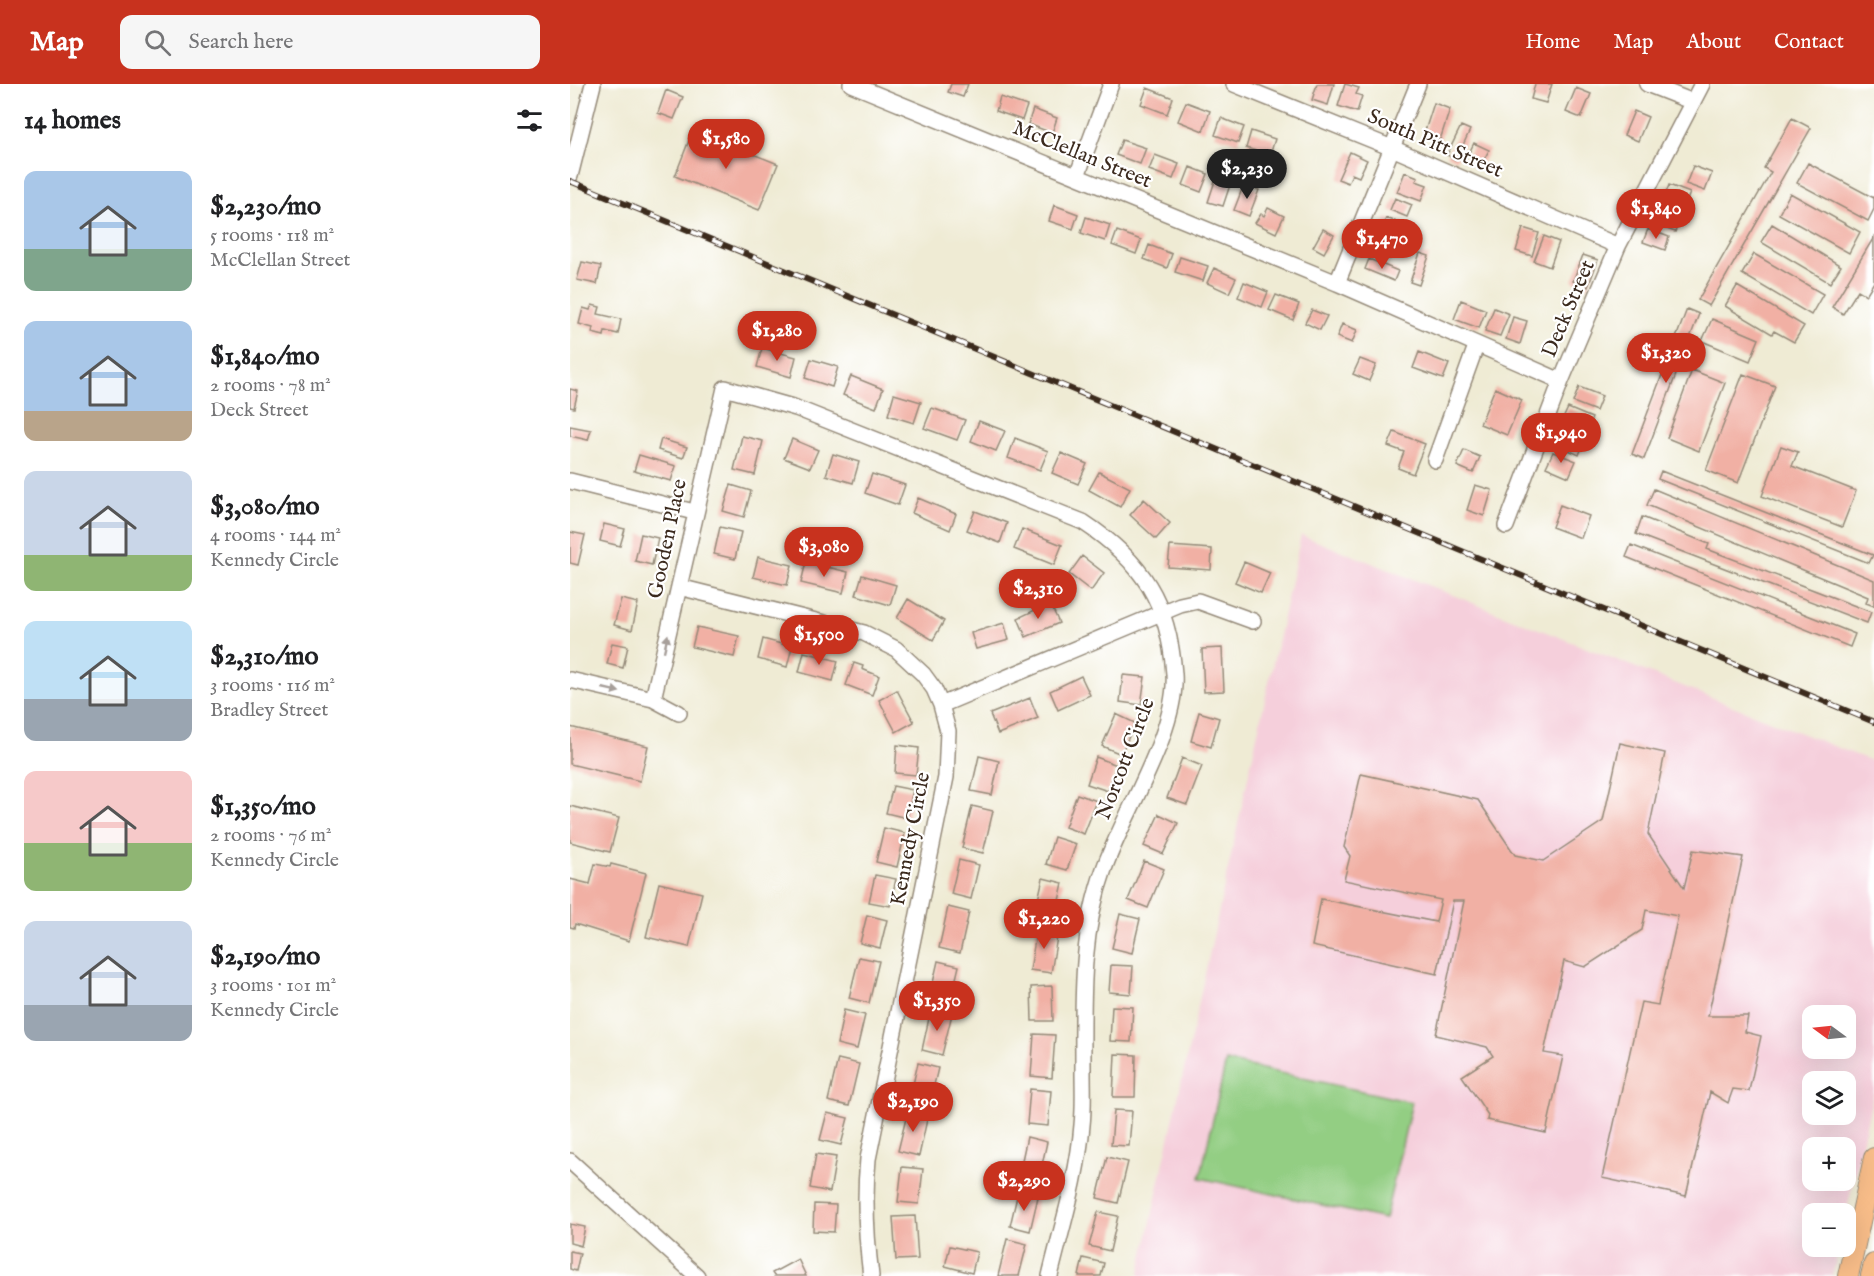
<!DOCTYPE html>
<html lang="en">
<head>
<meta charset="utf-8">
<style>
  :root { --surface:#fff; --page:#f6f6f6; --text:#202124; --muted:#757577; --accent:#c8321e }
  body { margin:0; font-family:"IM FELL English",serif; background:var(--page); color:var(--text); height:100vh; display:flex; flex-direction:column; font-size:22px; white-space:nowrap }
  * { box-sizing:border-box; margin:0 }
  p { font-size:20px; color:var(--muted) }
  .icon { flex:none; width:33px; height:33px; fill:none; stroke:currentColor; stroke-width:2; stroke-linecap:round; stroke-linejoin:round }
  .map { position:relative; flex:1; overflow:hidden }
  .sheet { display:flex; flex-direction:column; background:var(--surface); width:570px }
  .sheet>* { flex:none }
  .needle { width:39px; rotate:285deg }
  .fabs { position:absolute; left:1232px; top:921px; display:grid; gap:12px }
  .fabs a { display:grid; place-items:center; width:54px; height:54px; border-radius:12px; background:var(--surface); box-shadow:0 6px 24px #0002; font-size:30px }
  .price { position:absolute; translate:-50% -51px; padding:0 14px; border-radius:21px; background:var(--accent); color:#fff; font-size:20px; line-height:39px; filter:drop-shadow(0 2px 3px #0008) }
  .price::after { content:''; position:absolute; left:50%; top:36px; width:18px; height:14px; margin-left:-9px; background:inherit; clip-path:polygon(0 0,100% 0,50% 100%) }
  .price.selected { background:#222; color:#fff }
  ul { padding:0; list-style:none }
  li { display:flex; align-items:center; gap:18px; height:150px; padding:0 24px }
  li span { display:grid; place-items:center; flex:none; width:168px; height:120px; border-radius:12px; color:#555 }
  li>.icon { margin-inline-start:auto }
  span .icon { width:72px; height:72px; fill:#fffc; stroke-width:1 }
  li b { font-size:26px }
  h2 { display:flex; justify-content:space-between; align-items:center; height:72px; padding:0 24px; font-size:26px }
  header { display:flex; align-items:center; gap:36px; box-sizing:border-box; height:84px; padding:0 30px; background:var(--accent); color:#fff }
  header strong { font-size:28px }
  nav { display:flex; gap:33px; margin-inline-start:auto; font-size:21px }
  .search { width:420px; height:54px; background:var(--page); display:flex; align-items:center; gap:15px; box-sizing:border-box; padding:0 21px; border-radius:12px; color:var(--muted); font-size:22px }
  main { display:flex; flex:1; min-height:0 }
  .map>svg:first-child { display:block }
  .built { fill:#f5cfdb; fill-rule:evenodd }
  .green { fill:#93ce83; stroke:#677c50; stroke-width:1.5 }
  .building { fill:#f1b0a4 }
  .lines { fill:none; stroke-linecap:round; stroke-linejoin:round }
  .minor-casing { stroke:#958a79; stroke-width:18 }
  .major-casing { stroke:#958a79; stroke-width:22 }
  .minor { stroke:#fff; stroke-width:15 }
  .major { stroke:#f8bd89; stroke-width:20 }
  .rail-casing { stroke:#3b2a1e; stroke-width:6 }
  .rail { stroke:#fff; stroke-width:4; stroke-dasharray:11; stroke-linecap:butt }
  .oneway { fill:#a79f9a }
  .labels { text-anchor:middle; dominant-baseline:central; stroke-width:4.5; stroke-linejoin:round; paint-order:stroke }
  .street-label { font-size:21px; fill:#3b2a1e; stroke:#fff }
</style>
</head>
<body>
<header>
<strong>Map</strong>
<div class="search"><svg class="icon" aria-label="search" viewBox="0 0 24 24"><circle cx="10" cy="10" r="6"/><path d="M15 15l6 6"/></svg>Search here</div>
<nav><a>Home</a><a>Map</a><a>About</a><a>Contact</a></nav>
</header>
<main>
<section class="sheet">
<h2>14 homes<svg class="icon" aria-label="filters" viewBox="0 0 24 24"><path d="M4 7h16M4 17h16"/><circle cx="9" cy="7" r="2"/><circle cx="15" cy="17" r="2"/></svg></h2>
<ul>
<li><span style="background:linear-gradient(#a9c7e8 65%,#7fa58c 0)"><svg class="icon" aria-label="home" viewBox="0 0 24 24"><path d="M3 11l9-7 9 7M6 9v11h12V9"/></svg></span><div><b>$2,230/mo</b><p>5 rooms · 118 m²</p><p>McClellan Street</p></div></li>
<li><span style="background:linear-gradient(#a9c7e8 75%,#b9a48a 0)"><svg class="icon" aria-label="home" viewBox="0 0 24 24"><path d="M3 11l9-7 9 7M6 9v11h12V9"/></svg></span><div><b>$1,840/mo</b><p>2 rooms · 78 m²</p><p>Deck Street</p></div></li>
<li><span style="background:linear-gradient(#c9d6e8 70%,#8fb573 0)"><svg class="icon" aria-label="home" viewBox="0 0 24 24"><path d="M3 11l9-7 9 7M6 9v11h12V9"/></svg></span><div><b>$3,080/mo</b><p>4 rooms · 144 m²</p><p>Kennedy Circle</p></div></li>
<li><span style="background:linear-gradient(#bfe0f5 65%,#9aa5b1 0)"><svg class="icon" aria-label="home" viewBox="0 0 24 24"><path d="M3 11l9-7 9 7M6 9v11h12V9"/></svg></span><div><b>$2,310/mo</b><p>3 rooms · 116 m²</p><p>Bradley Street</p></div></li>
<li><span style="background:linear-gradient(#f6c9c9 60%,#8fb573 0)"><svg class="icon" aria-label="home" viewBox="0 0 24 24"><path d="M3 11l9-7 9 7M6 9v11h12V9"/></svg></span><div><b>$1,350/mo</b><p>2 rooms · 76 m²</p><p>Kennedy Circle</p></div></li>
<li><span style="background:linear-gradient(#c9d6e8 70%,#9aa5b1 0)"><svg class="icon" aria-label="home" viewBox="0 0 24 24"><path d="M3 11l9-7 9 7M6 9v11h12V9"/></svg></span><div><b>$2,190/mo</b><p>3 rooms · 101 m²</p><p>Kennedy Circle</p></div></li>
</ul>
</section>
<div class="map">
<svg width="1304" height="1192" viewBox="0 0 1304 1192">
  <rect width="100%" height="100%" fill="#fff"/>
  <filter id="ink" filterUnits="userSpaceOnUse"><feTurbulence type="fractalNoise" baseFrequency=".0167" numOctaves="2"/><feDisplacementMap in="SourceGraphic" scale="12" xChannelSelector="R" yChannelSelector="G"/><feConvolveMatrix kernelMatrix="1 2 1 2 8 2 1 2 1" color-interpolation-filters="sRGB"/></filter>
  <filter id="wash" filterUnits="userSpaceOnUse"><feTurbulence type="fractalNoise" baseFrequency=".008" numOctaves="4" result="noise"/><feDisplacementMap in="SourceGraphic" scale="24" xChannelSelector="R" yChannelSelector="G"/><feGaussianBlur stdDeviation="1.35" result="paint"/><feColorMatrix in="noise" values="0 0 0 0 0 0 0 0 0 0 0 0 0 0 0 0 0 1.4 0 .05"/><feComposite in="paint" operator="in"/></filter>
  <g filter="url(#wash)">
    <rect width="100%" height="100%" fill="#efebd4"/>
    <path class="built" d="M731,451l573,227v329l-29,127v-4h-33v32l27,1 -7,29h-693zM1242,932h33v32h-33zM1242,998h33v32h-33zM1242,1064h33v32h-33z"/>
    <path class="green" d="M656,977l186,41 -27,117 -185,-41z"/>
    <g id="blocks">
      <path class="building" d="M381,0h17l-5,13 -15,-5z
        M747,0h17l-6,21 -16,-5z
        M775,0l14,4 -3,6 6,2 -5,16 -19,-6z
        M965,0h17l-6,19 -15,-4z
        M577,4l26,10 -6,16 -26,-10z
        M1006,4l15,6 -10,24 -15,-6z
        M96,6l17,7 -9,22 -16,-6z
        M430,13l27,9 -5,14 -26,-9z
        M616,18l24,9 -7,20 -25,-10z
        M864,19l16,6 -10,31 -16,-6z
        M463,25l24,9 -5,15 -24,-9z
        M1064,27l14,6 -10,24 -14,-6z
        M651,34l23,9 -6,16 -23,-8z
        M1222,34l19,10 -102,178 -11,-6 73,-128 -7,-4z
        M891,42l9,4 -14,30 -9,-5z
        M123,46l85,34 -19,46 -84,-34z
        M681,47l24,8 -5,16 -24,-7z
        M552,56l24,8 -6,16 -24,-9z
        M904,59l15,7 -10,19 -14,-8z
        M780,68l17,8 -8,17 -7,-3 -4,9 -10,-4z
        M585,71l24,9 -6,15 -24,-9z
        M1238,79l66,35v11l-6,12 -71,-38z
        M1123,82l19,7 -7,18 -19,-7z
        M620,83l18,7 -7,18 -18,-7z
        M835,88l13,5 -2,4 11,4 -6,16 -24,-9z
        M647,91l15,4 -9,27 -15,-4z
        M674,100l15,6 -10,26 -15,-6z
        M1099,101l21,8 -7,17 -20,-9z
        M1220,109l70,39 -11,21 -70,-39z
        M825,114l17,7 -5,12 -17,-7z
        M484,121l24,9 -5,15 -24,-8z
        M1087,122l25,9 -7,17 -24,-9z
        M698,124l16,8 -8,17 -21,-10 6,-9 3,2z
        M516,133l24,8 -5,16 -24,-8z
        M816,134l22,8 -5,14 -22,-8z
        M1202,140l69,42 -11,17 -69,-41z
        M953,144l16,5 -7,23 -16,-5z
        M753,145l11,6 -10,18 -11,-6z
        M1078,145l21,8 -4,13 -22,-8z
        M547,147l24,9 -5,14 -24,-9z
        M974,152l15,6 -9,25 -16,-6z
        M1304,153v45l-8,13 -8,-5 -15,24 -11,-7z
        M807,155l18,7 -5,13 -18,-7z
        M579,161l23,9 -5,14 -23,-9z
        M850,169l9,3 -10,29 -9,-3z
        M1184,170l69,40 -12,21 -69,-41z
        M1013,171l15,5 -10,27 -15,-6z
        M610,173l28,9 -5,15 -28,-9z
        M799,175l29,12 -4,10 -29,-12z
        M12,178l19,4 -4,18 -20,-4z
        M644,184l22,10 -7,15 -22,-10z
        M674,198l24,10 -6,15 -24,-10z
        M1167,202l67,40 -10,16 -20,-11 -2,3 -47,-28z
        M706,211l23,9 -6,16 -24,-10z
        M891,216l25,10 -7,18 -25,-9z
        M22,221l8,2 -2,7 23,5 -3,15 -13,-3 -1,5 -12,-3 1,-5 -14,-4 4,-16 7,2z
        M924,224l15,6 -9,22 -15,-5z
        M1117,225l12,5 -55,145 -12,-5z
        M742,226l15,6 -7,14 -15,-7z
        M943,233l14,4 -7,23 -14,-5z
        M1142,235l47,20 -9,22 -48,-20z
        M772,240l15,6 -5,13 -15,-6z
        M192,264l34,9 -5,20 -34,-10z
        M849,268l30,12 -6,15 -30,-11z
        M241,275l27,8 -6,20 -27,-9z
        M790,275l16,6 -7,16 -16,-7z
        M1122,286l33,13 -26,68 -32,-13z
        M1173,290l32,12 -37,97 -32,-13z
        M281,292l32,13 -7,19 -33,-13z
        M1009,303l23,9 -6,15 -23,-9z
        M925,304l27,12 -15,35 -27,-11z
        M0,305l8,2 -4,17 -4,-1z
        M324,310l27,8 -7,21 -26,-8z
        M362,324l33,12 -8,20 -33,-12z
        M998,324l24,10 -6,15 -25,-10z
        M409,337l26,10 -9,20 -25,-10z
        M0,342l21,4 -3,10 -18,-4z
        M990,345l25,11 -6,15 -26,-12z
        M824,348l31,12 -12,30 -15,-6 6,-16 -16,-6z
        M172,352l21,5 -8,34 -21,-5z
        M445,354l33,13 -8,19 -32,-12z
        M91,355l26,8 -4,11 -25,-8z
        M222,355l26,11 -8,18 -26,-10z
        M1211,362l17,6 -6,14 64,25 -14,36 -80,-31z
        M894,366l16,7 -7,16 -16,-7z
        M983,368l23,9 -7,16 -23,-10z
        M491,369l26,11 -9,20 -26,-11z
        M263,370l26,8 -6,21 -27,-8z
        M69,371l37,11 -5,15 -37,-10z
        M1091,387l212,84 -4,8 -211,-84z
        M529,388l31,16 -10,19 -31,-17z
        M302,390l33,11 -7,20 -33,-12z
        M161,401l20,6 -7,26 -21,-6z
        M905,401l17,5 -8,26 -17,-6z
        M1084,405l220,91v26l-8,-3 2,-6 -221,-92z
        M348,414l38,16 -6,16 -38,-17z
        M574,415l26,24 -14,16 -26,-24z
        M990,421l29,11 -8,22 -29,-11z
        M405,427l32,12 -7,20 -33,-13z
        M1072,433l67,27 -2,5 164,63 -4,11 -231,-89z
        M34,440l21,5 -5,17 -20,-5z
        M150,443l21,5 -6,27 -21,-5z
        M452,445l40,16 -8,20 -40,-16z
        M0,448l15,3 -7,30 -8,-2z
        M71,450l17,4 -6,27 -17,-4z
        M1061,461l224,89 -5,13 -224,-90z
        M600,462l42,3 -1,21 -43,-3z
        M512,472l22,17 -13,18 -22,-17z
        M188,473l34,8 -5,20 -34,-8z
        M236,478l42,10 -5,21 -42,-10z
        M674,478l26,11 -9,20 -26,-11z
        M292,491l34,10 -6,20 -34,-10z
        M51,515l17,4 -6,27 -18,-5z
        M338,515l36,22 -11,19 -36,-22z
        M480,519l9,20 -33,14 -8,-19z
        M434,539l5,17 -33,9 -5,-16z
        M127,543l42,9 -5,21 -42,-10z
        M193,555l29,8 -5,20 -29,-8z
        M42,559l16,3 -5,22 -16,-4z
        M652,564l2,43 -20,1 -2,-43z
        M234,568l34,9 -5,20 -34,-9z
        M284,579l9,3 -1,3 17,7 -7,19 -26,-10z
        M553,591l22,2 -4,28 -21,-3z
        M511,592l9,19 -32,15 -8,-19z
        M327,606l17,32 -18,10 -17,-32z
        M460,614l8,20 -40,16 -8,-20z
        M629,628l20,6 -8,29 -20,-6z
        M546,630l19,9 -14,31 -19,-8z
        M0,643l78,19 -8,35 -70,-17z
        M1050,659l45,10 -17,81 36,54 9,-38 50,7 -35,159h40l-3,16 16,4 -12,55 -16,-2 -5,14 -18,-11 -24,104 -84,-18 39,-176 17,3 20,-89 -32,-6 -4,20 -57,37 -21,-6 -20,92 19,3 -17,77 -59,-13 1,-5 -26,-39 31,-20 -6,-9 -51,-12 28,-134h-11l-16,73 -125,-28 9,-47 115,23 5,-22 -97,-20 6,-24 -6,-9 17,-73 117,26 37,55 28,6 60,-40z
        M327,661l22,3 -3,27 -21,-2z
        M409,672l20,5 -7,34 -21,-4z
        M526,673l21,8 -9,26 -21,-7z
        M612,674l20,8 -15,39 -20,-7z
        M323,702l20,4 -6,28 -21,-5z
        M507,710l20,7 -13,33 -19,-7z
        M0,722l49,12 -9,34 -40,-10z
        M402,722l21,5 -10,42 -21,-5z
        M589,730l19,9 -15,31 -19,-8z
        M314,744l21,5 -8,34 -21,-5z
        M484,753l22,7 -9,26 -21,-6z
        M389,776l20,5 -8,34 -20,-5z
        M574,777l20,8 -16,39 -20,-8z
        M25,780l15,3 1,-3 35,9 -17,68 -54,-17 -1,4 -4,-1v-48l20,5z
        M305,791l21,4 -6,27 -21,-4z
        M473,794l20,5 -8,35 -20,-5z
        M89,799l43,10 -13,54 -43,-10z
        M378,823l21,5 -9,41 -21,-5z
        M550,830l20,5 -8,34 -20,-5z
        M297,831l20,5 -7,28 -20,-5z
        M467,844l21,3 -7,42 -21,-3z
        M289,873l20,4 -10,42 -20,-5z
        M368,877l21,5 -8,34 -21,-4z
        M541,881l22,1 -2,28 -22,-2z
        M482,902l1,35h-21l-1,-34z
        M542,922l21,1 -2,35 -21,-1z
        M361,925l21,5 -10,41 -20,-5z
        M274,926l21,5 -8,34 -20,-5z
        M464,950l21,1 -3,43 -21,-2z
        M545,970l21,1 -1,42h-22z
        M268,975l21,5 -10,42 -21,-5z
        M348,979l20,5 -8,34 -20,-5z
        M460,1005l21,2 -3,35 -21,-2z
        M338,1026l20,5 -9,41 -21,-5z
        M544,1026l18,1 -3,35 -18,-1z
        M257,1029l21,5 -7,27 -21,-5z
        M457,1053l20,5 -9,41 -20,-4z
        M246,1070l20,3 -6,35 -20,-4z
        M537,1073l21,5 -10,41 -21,-5z
        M332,1083l21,2 -4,35 -21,-2z
        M448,1108l20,5 -8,34 -20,-5z
        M244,1120l22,1 -2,27 -21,-1z
        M528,1128l20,4 -8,35 -21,-5z
        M345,1132l3,43 -22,1 -3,-43z
        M0,1140l15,3 -4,19 -11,-3z
        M437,1155l20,5 -8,32h-21z
        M380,1162l27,6 -5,21 -27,-7z
        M0,1167l10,2 -4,18 -6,-2z
        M513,1174l21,5 -3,13h-22z
        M228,1175l8,17h-32l-2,-3z"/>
    </g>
  </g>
  <g filter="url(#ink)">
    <use href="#blocks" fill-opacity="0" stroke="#958a79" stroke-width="1.5"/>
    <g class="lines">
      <g class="minor-casing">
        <path id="minor" d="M281,0l486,199 224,98
          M664,0l158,64 226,98
          M1077,0l46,18
          M0,92l23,-92
          M507,92l34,-92
          M767,199l81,-199
          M865,376l41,-114
          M0,397l124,31
          M936,442l55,-145 57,-135 84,-162
          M109,503l185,46 32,16 27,25 11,15 7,16 7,26 -2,46 -78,382c-4,40 -2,77 3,117
          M0,596l83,19 26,14
          M83,615l72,-311 71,20 287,114c59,39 86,80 91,152 4,57 -51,140 -70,195 -24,66 -21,133 -21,202 0,18 1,36 -1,54 -4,51 -20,101 -32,151
          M371,621l239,-100 18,-4 55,20
          M0,1077l127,115"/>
      </g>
      <g class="major-casing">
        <path id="major" d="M1278,1192l26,-118
          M1301,1192l3,-12"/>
      </g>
      <use href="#minor" class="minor"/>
      <use href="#major" class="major"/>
      <g class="rail-casing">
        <path id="rail" d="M0,97l1304,541"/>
      </g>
      <use href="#rail" class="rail"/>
    </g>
    <defs><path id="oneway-solid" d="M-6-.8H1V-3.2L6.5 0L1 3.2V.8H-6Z" transform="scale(1.5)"/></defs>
    <g class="oneway">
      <use href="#oneway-solid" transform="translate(96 559) rotate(-77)"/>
      <use href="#oneway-solid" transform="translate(41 606) rotate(13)"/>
    </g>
  </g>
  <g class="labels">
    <g class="street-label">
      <text transform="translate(865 60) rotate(23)">South Pitt Street</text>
      <text transform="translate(512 71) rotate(22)">McClellan Street</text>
      <text transform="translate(999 225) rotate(-67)">Deck Street</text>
      <text transform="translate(98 455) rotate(-78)">Gooden Place</text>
      <text transform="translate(556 675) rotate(-69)">Norcott Circle</text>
      <text transform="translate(341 755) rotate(-79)">Kennedy Circle</text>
    </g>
  </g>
</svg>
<div class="fabs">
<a><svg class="needle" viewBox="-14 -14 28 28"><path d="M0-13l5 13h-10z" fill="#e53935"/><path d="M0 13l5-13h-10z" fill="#757577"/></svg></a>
<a><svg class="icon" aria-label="layers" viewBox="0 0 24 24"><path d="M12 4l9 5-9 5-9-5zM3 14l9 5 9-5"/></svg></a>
<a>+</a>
<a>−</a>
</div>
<b class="price" style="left:156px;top:86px">$1,580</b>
<b class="price selected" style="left:677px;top:116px">$2,230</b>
<b class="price" style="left:1086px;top:156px">$1,840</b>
<b class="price" style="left:812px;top:186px">$1,470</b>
<b class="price" style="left:207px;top:278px">$1,280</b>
<b class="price" style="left:1096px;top:300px">$1,320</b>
<b class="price" style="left:991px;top:380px">$1,940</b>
<b class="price" style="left:254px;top:494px">$3,080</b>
<b class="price" style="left:468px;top:536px">$2,310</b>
<b class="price" style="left:249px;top:582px">$1,500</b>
<b class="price" style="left:474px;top:866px">$1,220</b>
<b class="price" style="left:367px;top:948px">$1,350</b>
<b class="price" style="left:343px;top:1049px">$2,190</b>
<b class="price" style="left:454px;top:1128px">$2,290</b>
</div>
</main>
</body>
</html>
